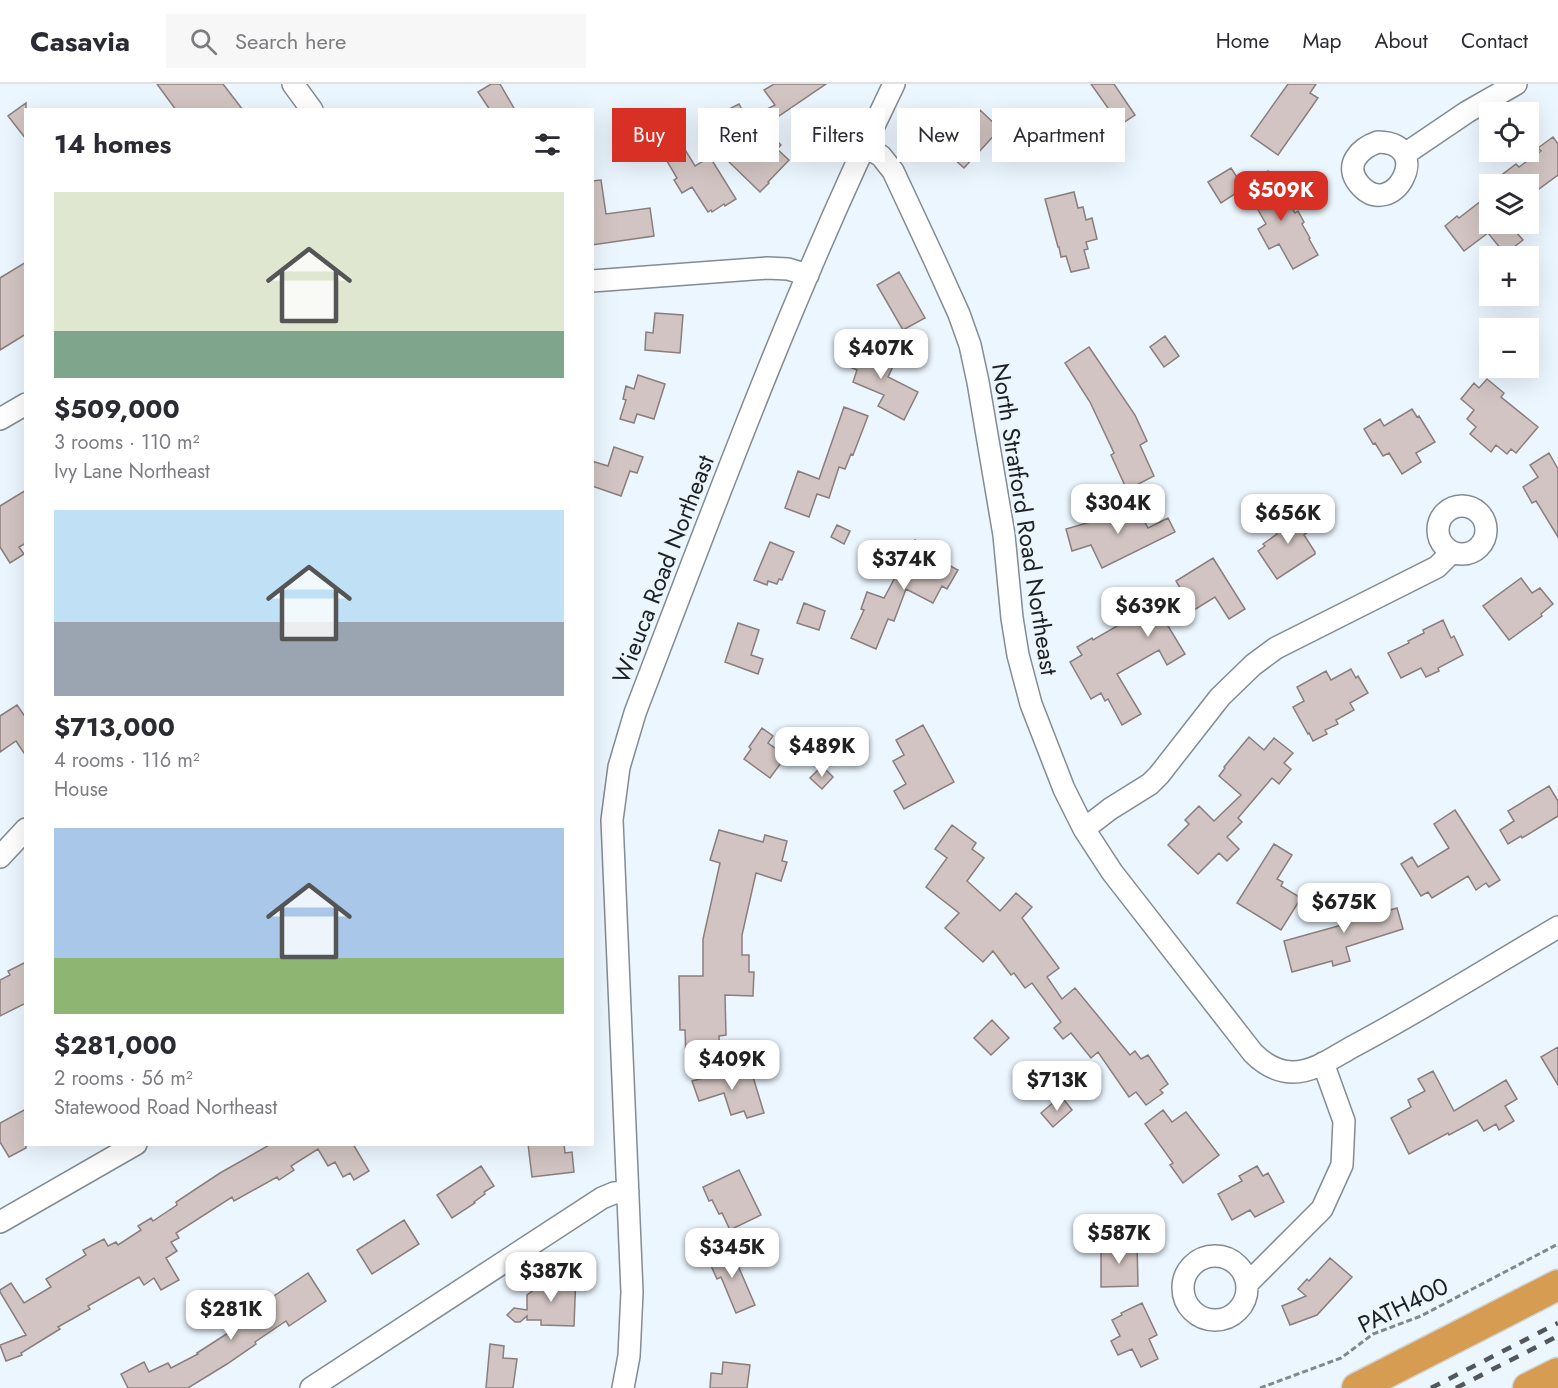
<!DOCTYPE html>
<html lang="en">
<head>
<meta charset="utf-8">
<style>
  :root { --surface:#fff; --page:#f7f7f7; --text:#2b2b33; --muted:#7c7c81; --line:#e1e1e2; --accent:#d93025 }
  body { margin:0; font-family:Jost,sans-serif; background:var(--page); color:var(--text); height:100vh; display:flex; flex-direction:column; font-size:22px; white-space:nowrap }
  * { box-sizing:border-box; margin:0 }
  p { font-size:20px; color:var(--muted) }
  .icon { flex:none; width:33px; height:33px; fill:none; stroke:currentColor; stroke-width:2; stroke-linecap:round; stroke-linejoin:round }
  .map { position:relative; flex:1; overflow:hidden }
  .details { position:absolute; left:24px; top:24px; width:570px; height:1038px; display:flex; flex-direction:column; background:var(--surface); border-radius:0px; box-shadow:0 6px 24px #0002 }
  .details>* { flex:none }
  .top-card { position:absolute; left:612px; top:24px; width:570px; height:54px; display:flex; gap:12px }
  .fabs { position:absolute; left:1479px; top:18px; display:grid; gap:12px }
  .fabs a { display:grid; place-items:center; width:60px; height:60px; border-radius:0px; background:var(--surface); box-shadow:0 6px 24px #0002; font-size:30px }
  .price { position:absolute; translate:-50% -51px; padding:0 14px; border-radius:12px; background:#fff; color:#222; font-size:20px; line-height:39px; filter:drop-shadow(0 2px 3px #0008) }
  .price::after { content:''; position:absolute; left:50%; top:36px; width:18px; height:14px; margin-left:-9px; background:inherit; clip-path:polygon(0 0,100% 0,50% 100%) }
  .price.selected { background:var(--accent); color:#fff }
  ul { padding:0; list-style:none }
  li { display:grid; align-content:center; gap:12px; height:318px; padding:0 30px }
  li span { display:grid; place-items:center; height:186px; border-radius:0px; color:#555 }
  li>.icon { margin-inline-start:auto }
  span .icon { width:108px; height:108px; fill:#fffc; stroke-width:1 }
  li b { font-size:26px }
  h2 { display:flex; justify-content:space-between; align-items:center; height:72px; padding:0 30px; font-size:26px }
  .tag { padding:0 21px; border-radius:0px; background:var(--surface); box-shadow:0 6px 24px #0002; font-size:21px; line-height:54px }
  .tag.selected { background:var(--accent); color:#fff }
  header { display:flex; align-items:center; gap:36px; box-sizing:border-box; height:84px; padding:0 30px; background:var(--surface); border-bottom:2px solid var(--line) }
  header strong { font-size:28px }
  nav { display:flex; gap:33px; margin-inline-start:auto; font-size:21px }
  .search { width:420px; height:54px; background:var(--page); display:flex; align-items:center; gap:15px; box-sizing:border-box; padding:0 21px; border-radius:0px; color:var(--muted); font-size:22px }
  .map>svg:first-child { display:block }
  .building { fill:#d1c4c2; stroke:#8a7e7c; stroke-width:1.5 }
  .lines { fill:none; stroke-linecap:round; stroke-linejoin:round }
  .minor-casing { stroke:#838b93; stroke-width:24 }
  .highway-casing { stroke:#d2d3d3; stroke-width:33 }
  .path { stroke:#82898e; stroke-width:3; stroke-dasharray:6 3; stroke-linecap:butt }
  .minor { stroke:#fff; stroke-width:21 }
  .highway { stroke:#d69d52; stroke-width:30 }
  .rail { stroke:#52575c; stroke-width:4.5; stroke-dasharray:10 10; stroke-linecap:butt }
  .labels { text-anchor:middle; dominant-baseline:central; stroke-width:6; stroke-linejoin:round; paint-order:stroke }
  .street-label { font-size:24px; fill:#1d2124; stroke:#ecf6fe }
</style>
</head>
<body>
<header>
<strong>Casavia</strong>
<div class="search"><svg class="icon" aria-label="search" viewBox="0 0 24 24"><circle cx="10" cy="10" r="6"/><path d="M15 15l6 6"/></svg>Search here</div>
<nav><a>Home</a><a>Map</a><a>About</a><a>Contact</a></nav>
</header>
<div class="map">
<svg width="1558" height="1304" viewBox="0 0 1558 1304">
  <rect width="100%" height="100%" fill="#ecf6fe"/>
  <path class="building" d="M157,0h66l20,26h-67z
    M491,0h9l15,26h-25l-12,-18z
    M774,0h52l-63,43 18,18 -4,4 12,11 -21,22 1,1 -9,9 -33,-32 15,-15 -10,-22 -7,3 -6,-12 20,-10 8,15 28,-14 -11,-15z
    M1091,0h23l21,31 -15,10z
    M1288,0h28l-6,9 8,5 -40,57 -27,-19z
    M26,19v36l-18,-23z
    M980,26l20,19 -36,39 -22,-20 17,-18 2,1z
    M676,51l19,31 15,-9 26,42 -11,7 -1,-2 -12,8 -1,-2 -3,2 -16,-25 -10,6 -8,-13 3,-2 -19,-32z
    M1553,53l5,7v31l-30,22v-13h-18l-7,-10 13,-10 3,3 22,-16 -3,-3z
    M1231,84l13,20 -23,15 -13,-21z
    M1268,87l17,31 3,-1 7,12 3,-2 6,11 -2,2 8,14 -1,1 9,16 -25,14 -14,-25 -10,5 -11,-20 8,-5 -22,-39z
    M601,96l5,34 44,-6 4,28 -62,9v-64z
    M1074,108l4,16 5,-1 3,13 6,-2 5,21 -11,3 2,7 -4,1 5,18 -18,4 -5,-16 -5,1 -2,-10h-1l-13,-48z
    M1490,110v30h19l14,16 -18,14 -17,-21 -24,18 -19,-25 12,-10 2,2z
    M26,178v72l-26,16v-72z
    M899,188l26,46 -22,12 -26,-45z
    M655,229l28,2 -3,38 -35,-3 1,-18 7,1z
    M1165,252l14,20 -15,11 -14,-20z
    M860,260l36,16 -8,17 30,15 -14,28 -26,-14 6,-11 -31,-13 4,-12 -14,-6 5,-12 7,3z
    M1089,263l46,68 12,26 -7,4 14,31 -27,14 -16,-35 3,-2 -24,-51 -25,-39z
    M638,291l27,9 -11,35 -17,-5 -3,9 -14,-4 6,-19 -3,-1 3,-13 8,3z
    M1487,295l17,14 -3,4 37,30 -22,26 -5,-4 -4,5 -11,-9 -5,7 -21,-18 6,-7 -9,-8 7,-9 -13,-11 13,-16 5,5z
    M844,323l24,9 -15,39 -2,-1 -6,15 -6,-2 -10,31 -12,-4 -8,23 -24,-9 13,-37 21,8z
    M1412,325l5,8 2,-1 16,26 -19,11 5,9 -19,12 -13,-21 -6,3 -8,-13 -2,1 -9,-15 16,-10 4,7z
    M614,363l29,10 -6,16 -7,-2 -9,25 -29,-10v-25l16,5z
    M1549,369l9,16v68l-22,-36 -4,2 -9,-16 15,-10 -8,-12z
    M26,406v53l-7,4 5,7 -14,9 -10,-16v-41z
    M1132,421l2,5 5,1 9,17 20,-10 7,14 -73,36 -11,-23 -19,6 -6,-22 31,-9v2z
    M1288,429l7,9 9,-7 9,13 -9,7 11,17v2l-38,25 -19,-28 7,-5 -2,-2 14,-10 -6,-9z
    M837,441l13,6 -6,13 -13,-7z
    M915,456l30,16 -4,5 17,9 -11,19 -5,-3 -9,17 -27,-14 -12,32 -6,-2 -12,30 -25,-11 13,-28 -3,-1 6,-17 17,6z
    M770,458l24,10 -12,28 -3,-1 -2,5 -9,-3 -1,4 -13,-5z
    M1213,474l32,51 -16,10 -14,-22 -47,29 17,28 -18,11 -8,-15 -42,24 24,40 -19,11 -14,-26 -3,2 -4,-8 -10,6 -21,-37 12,-7 -5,-8 15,-9 1,2 45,-26 -6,-10 16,-9 11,19 27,-16 -10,-17z
    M1521,494l11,15 8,-5 13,16 -12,10 1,2 -33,24 -26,-34z
    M804,519l21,8 -6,19 -22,-7z
    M1443,536l8,18 3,-2 9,19 -25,13 1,3 -13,6 -5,-9 -20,10 -13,-25 21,-10 -1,-2 16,-8 -1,-3z
    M738,539l21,7 -8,25 12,4 -5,15 -33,-12z
    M1351,585l5,9 2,-2 10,17 -18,10 4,7 -18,10 2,4 -13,6 2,4 -14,7 -4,-8 -1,1 -15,-27 11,-6 -7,-14 29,-16 5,9z
    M17,621l9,13v38l-10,-15 -16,11v-36z
    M923,641l31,57 -50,27 -10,-18 12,-7 -13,-23 11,-6 -8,-15z
    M762,644l11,8 -5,7 18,13 -16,22 -26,-19 7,-10 -2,-2z
    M1249,653l15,13 10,-12 19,15 -9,10 7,6 -12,15 -7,-6 -34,40 4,4 -15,15 12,12 -12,12 -8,-8 -21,21 -30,-29 21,-21 -4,-4 14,-14 15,15 27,-26 -22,-19 6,-8 -1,-1z
    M822,682l11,11 -11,12 -12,-11z
    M1549,702l9,15v15l-36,22 -1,-2 -13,8 -8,-14 14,-9 -6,-10z
    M1455,726l45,70 -11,7 -3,-4 -10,7 -8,-14 -36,22 -4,-6 -7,4 -20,-32 11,-7 6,10 31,-19 -15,-24z
    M952,741l24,18 -4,6 12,9 -17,23 33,30 16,-18 16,14 -10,11 37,50 -12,9 15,22 13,-11 55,67 5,-4 6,8 7,-4 20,29 -8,6 3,3 -17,12 -10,-13 -7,5 -31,-45 -7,6 -20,-25 -8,6 -9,-11 7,-6 -29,-39 -7,5 -11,-15 -3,2 -18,-24 -10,11 -38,-34 14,-15 -33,-26 21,-29 -12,-9z
    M719,746l44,12 2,-7 22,6 -5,20 5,1 -6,19 -25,-8 -14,62v20h7v17h5l-1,24 -28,-1 1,40 -7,1 1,22 -34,1 -1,-29h-5l-1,-54h24v-37l17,-76 -10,-3z
    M1274,760l18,11 -15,24 6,3 -2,4 20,12 -20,32 -44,-27z
    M1376,807l7,21 14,-4 6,21 -57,18 4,14 -17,5 -1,-5 -40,11 -8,-31 65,-18 -7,-21z
    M26,878v41l-26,13v-36l10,-5 -2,-4z
    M992,936l17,18 -18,17 -17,-17z
    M1558,963v38l-17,-28z
    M750,983l14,46 -17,5 -3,-7 -13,4 -7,-22 -25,8 -7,-20 29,-8v3z
    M1433,987l21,40 52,-31 11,19 -12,7 9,15 -15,9 -3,-6 -12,7 -7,-11 -28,15 -1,-2 -39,21 -18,-36 20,-11 -3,-7 17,-9 -7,-12z
    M1061,1012l11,14 -19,17 -12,-14z
    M26,1025v39l-17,9 -9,-15v-19z
    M1163,1026l9,12 14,-10 33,43 -36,28 -13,-18 3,-2 -28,-39z
    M271,1060h82l16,27 -15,9 -4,-7 -7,4 -8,-15 -7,4 -10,-17 -27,17 3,4 -15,10 -2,-3 -43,24 -2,-4 -56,36 3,5 -8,4 6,9 -11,7 13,22 -18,10 -7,-12 -10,7 -5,-8 -51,29 2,3 -32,18 2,2 -39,24 1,2 -16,6 -6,-16 26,-10 -26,-43v-2l11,-7 13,20 27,-16 -5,-8 40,-24 -3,-5 21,-11 4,7 8,-4 2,3 23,-15 -3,-4 13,-8 2,3 24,-16 -1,-3 44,-29z
    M528,1060h36l1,9 7,-1 2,20 -42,5z
    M481,1082l13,20 -10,6 1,2 -11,8 1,1 -23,15 -15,-23z
    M1257,1082l6,10 5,-3 16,29 -29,15 -5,-7 -18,10 -14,-26 24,-13 -3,-5z
    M739,1086l22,45 -31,15 -8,-17 -3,1 -7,-14 -3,1 -6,-14z
    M404,1136l15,24 -47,30 -15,-24z
    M1137,1159l1,43 -37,1v-43z
    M730,1163l25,58 -19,8 -15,-36 -4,2 -10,-22z
    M1330,1174l22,19 -35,38 -27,10 -8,-19 24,-10 -8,-7 9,-10 2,2z
    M308,1189l18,28 -37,25 -3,-5 -31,21 1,2 -29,20 -39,24h-60l-7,-14 23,-12 5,10 19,-9 3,5 27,-14 -1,-1 45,-29 1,1 32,-20 -4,-7z
    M555,1190h21l-2,52 -33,-1v-5h-14v-4l-7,6h-5l-8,-7 7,-7 13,2v-15l19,-14h9z
    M1142,1219l15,32 -8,4 9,20 -17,8 -9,-18 -14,6 -7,-14 9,-5 -8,-16 10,-5 -1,-2z
    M490,1260l14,2 -1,12 14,1 -4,29h-27z
    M723,1278l27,3 -3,23h-37l1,-15 11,1z"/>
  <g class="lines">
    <g class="minor-casing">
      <path id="minor" d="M293,0l19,26
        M1378,58c59,1 14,82 -19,42 -16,-19 1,-36 19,-42z
        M864,62l17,10 12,15 42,90 24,53 11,31 8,37 26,153 8,83 6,37 13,49 33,85 20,40 28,43 141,181c11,11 24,19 40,19 21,0 41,-15 59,-25 70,-37 138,-80 206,-120
        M1405,70l62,-42 49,-28
        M592,197l175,-13 21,1 20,6
        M0,335l26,-15
        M1438 446a24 24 0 1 1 48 0a24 24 0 1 1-48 0Z
        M1084,745l26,-20 40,-25 9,-9 61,-78 33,-32 23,-17 161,-81 15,-15
        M0,773l26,-28
        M0,1138l136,-78
        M1183 1204a32 32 0 1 1 64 0a32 32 0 1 1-64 0Z
        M1247,1200l75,-75 20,-44 2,-44 -21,-58
        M311,1304l291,-190 12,-5 14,-1
        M623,1304l6,-32 3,-64 -20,-472 7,-53 16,-54c81,-212 160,-425 259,-629"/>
    </g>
    <g class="highway-casing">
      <path id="highway" d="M1357,1304l201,-103
        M1528,1304l30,-15"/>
    </g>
    <path class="path" d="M1260,1304l81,-30 32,-24 48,-18 137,-72"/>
    <use href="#minor" class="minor"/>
    <use href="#highway" class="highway"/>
    <path class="rail" d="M1431,1304l127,-65
      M1456,1304l102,-52"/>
  </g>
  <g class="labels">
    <g class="street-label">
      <text transform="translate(1025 435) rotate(81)">North Stratford Road Northeast</text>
      <text transform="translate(663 485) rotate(-69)">Wieuca Road Northeast</text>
      <text transform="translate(1403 1221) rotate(-26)">PATH400</text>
    </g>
  </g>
</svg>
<div class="fabs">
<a><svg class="icon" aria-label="locate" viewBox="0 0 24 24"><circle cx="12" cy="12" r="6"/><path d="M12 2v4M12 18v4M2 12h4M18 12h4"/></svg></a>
<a><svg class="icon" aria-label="layers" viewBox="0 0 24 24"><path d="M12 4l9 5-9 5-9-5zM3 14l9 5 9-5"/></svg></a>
<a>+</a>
<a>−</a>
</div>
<b class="price selected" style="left:1281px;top:138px">$509K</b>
<b class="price" style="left:881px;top:296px">$407K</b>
<b class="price" style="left:1118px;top:451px">$304K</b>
<b class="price" style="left:1288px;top:461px">$656K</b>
<b class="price" style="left:904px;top:507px">$374K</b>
<b class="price" style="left:1148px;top:554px">$639K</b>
<b class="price" style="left:822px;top:694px">$489K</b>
<b class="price" style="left:1344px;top:850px">$675K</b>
<b class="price" style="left:732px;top:1007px">$409K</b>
<b class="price" style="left:1057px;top:1028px">$713K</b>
<b class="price" style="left:1119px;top:1181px">$587K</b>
<b class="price" style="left:732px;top:1195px">$345K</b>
<b class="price" style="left:551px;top:1219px">$387K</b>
<b class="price" style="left:231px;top:1257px">$281K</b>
<div class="top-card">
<a class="tag selected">Buy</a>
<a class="tag">Rent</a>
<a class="tag">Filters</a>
<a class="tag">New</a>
<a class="tag">Apartment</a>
</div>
<section class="details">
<h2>14 homes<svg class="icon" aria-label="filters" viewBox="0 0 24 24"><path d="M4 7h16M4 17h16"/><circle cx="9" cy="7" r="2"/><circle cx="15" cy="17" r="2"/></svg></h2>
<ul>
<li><span style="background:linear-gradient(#dfe7d0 75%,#7fa58c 0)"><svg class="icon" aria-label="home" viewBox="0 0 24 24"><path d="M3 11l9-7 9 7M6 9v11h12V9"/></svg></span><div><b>$509,000</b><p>3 rooms · 110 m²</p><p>Ivy Lane Northeast</p></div></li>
<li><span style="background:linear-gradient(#bfe0f5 60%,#9aa5b1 0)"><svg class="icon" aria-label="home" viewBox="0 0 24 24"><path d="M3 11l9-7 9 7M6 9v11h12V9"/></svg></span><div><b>$713,000</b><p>4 rooms · 116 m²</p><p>House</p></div></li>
<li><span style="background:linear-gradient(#a9c7e8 70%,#8fb573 0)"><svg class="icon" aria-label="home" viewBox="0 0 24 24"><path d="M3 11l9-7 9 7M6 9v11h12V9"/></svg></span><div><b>$281,000</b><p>2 rooms · 56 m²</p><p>Statewood Road Northeast</p></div></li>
</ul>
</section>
</div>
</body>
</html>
